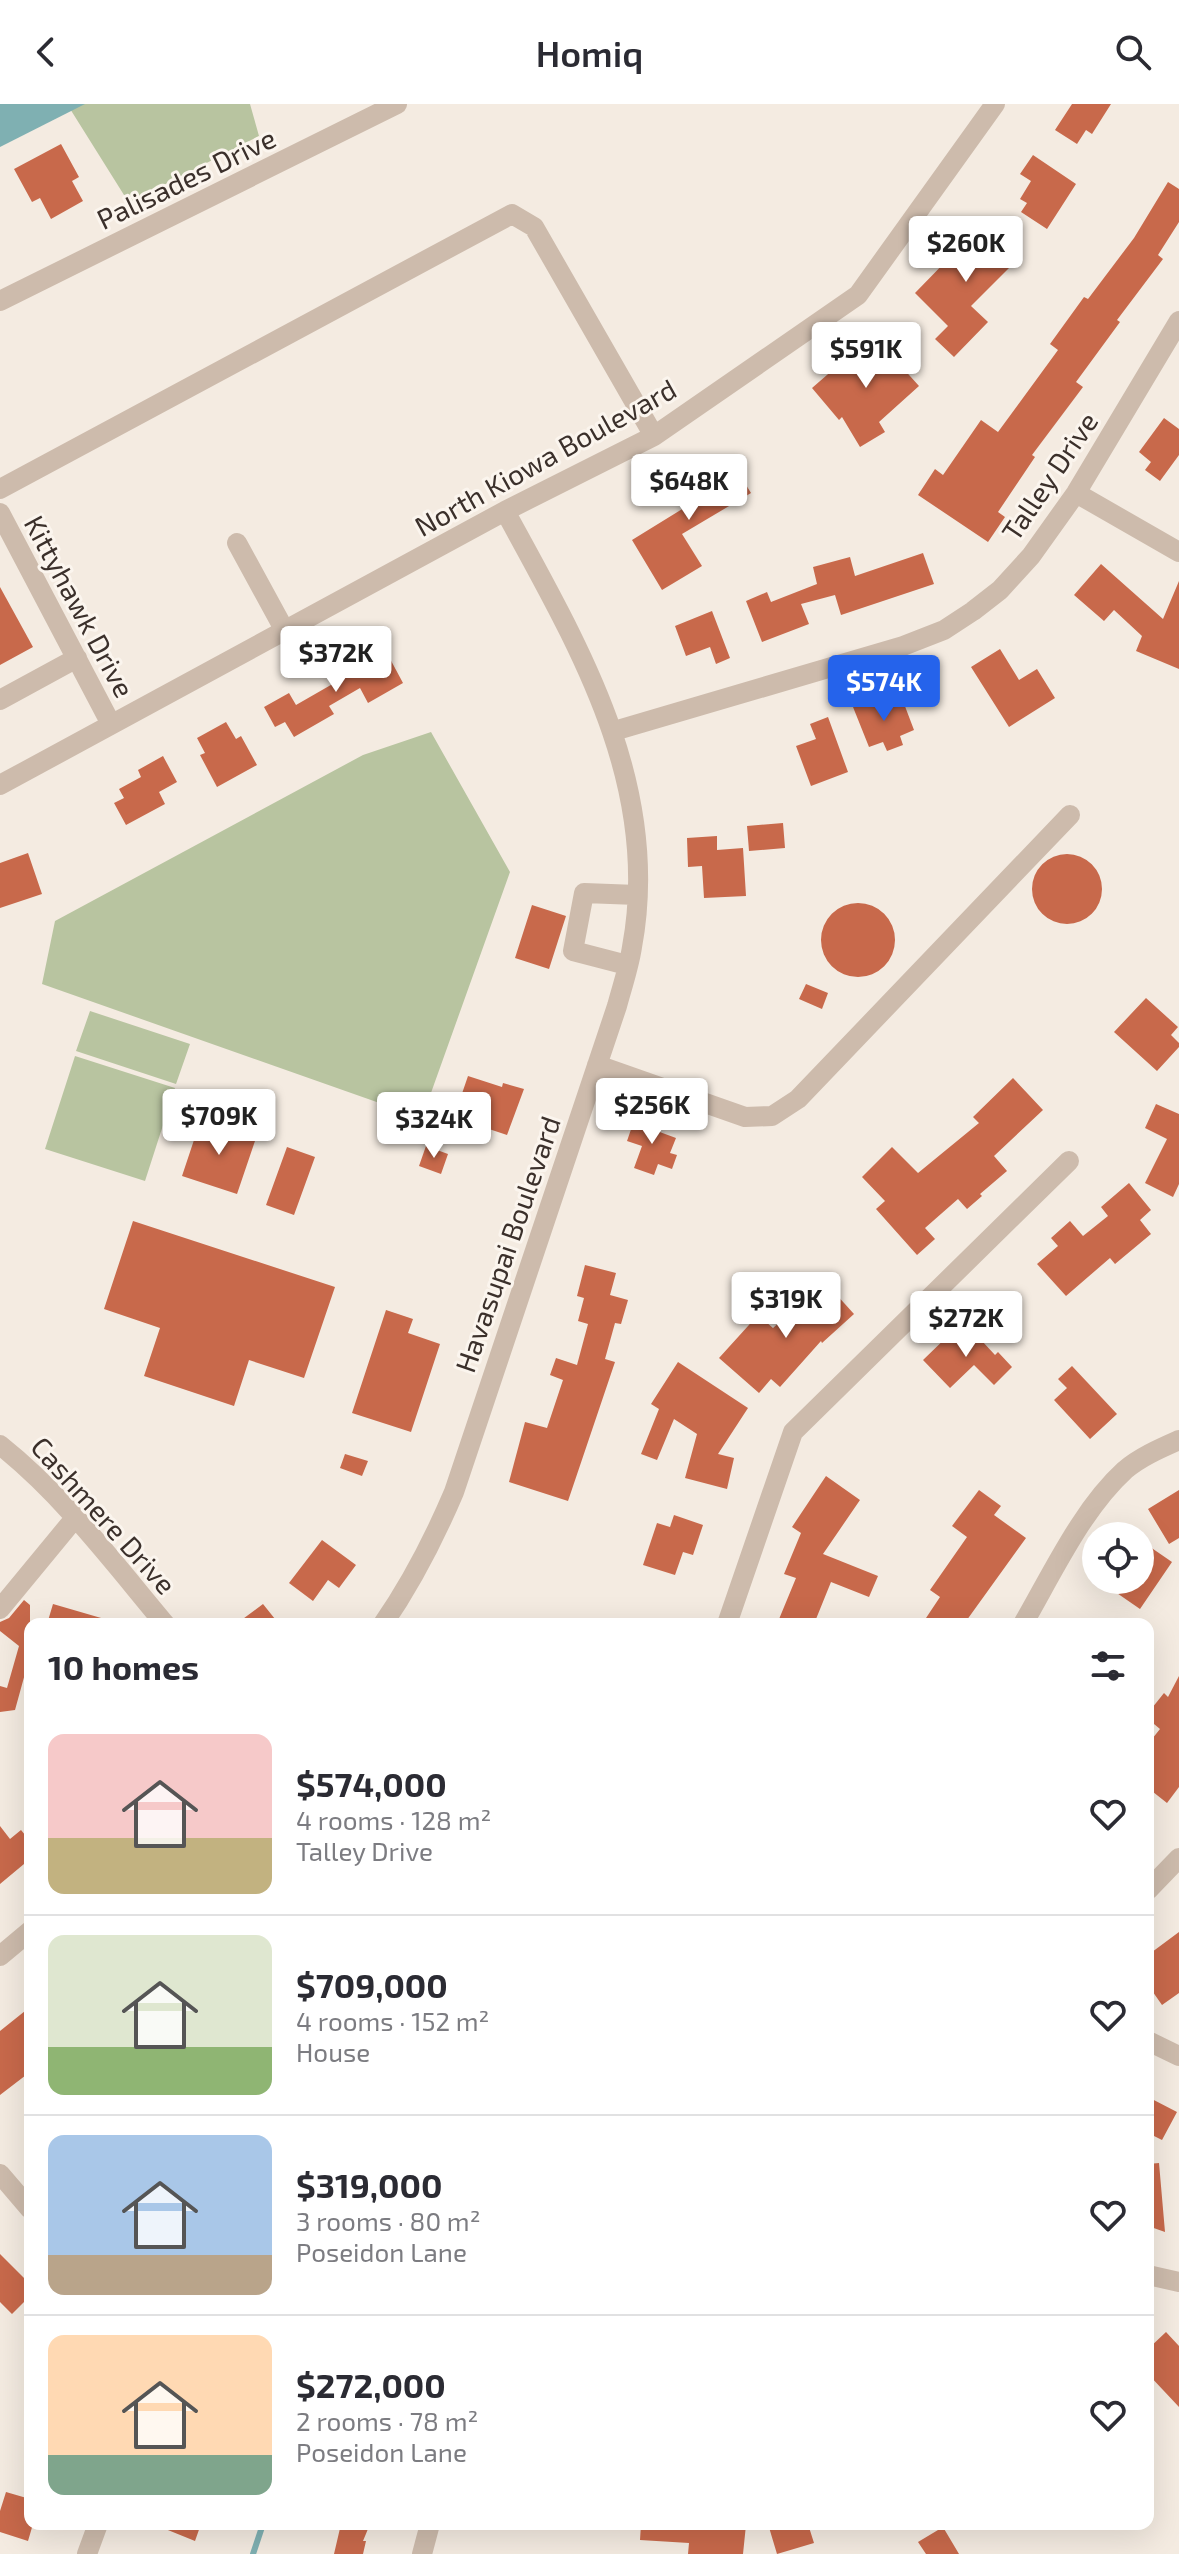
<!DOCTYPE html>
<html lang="en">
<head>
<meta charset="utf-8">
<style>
  :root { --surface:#fff; --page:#f2f2f3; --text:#2b2b33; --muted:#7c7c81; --line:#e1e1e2; --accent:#2563eb }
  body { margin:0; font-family:"Exo 2",sans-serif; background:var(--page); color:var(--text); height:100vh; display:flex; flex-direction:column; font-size:30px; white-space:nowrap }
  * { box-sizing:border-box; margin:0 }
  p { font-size:26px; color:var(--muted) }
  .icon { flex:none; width:44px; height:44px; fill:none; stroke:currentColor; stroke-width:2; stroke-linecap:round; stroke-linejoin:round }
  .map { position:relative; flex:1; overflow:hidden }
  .details { position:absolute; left:24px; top:1514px; width:1130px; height:912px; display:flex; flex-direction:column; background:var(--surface); border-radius:16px; box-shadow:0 8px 32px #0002 }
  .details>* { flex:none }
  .fabs { position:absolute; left:1082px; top:1418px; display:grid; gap:16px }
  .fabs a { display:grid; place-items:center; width:72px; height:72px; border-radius:50%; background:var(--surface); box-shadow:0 8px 32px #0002; font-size:40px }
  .price { position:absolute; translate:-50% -68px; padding:0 18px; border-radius:8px; background:#fff; color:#222; font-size:26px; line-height:52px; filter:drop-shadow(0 2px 4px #0008) }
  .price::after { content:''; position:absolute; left:50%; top:48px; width:24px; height:18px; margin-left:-12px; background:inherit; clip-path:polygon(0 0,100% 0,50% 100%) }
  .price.selected { background:var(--accent); color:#fff }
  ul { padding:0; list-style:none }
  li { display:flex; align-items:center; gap:24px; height:200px; padding:0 24px }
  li+li { border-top:2px solid var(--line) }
  li span { display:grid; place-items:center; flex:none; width:224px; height:160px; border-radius:16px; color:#555 }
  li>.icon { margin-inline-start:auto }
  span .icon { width:96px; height:96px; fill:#fffc; stroke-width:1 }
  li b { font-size:34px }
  h2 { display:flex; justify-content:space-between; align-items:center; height:96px; padding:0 24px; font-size:34px }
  header { display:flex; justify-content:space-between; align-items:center; height:104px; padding:0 24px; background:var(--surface); font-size:36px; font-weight:600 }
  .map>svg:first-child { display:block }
  .green { fill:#b8c4a0 }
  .water { fill:#7fb0b2 }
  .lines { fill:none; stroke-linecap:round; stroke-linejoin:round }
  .stream { stroke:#7fb0b2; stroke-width:6 }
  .building { fill:#c8694b }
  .minor { stroke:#cdbbac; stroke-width:20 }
  .labels { text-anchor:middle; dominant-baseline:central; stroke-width:6; stroke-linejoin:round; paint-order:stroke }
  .street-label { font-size:28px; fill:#3b302b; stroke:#fbf5ee }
</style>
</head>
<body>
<header><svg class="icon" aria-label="back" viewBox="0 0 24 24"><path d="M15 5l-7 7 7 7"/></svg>Homiq<svg class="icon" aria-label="search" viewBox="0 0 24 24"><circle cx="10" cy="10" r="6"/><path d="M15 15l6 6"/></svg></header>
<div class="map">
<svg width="1179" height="2450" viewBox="0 0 1179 2450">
  <rect width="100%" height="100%" fill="#f4ebe1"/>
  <path class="green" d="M67,0h183l9,32 -130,67z
    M431,628l79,140 -88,246 -380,-134 13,-63 308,-166z
    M90,907l100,33 -14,40 -100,-33z
    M75,952l100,32 -30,93 -100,-32z"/>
  <path class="water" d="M0,0h85l-85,43z"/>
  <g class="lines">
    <path class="stream" d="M253,2450l10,-30"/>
  </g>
  <path class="building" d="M1072,0h39l-19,30 -6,-4 -9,14 -22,-14z
    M61,40l18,33 -7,4 11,20 -32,18 -11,-21 -8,4 -18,-33z
    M1033,51l43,29 -29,45 -26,-17 6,-9 -7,-4 11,-18 -11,-7z
    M1168,78l11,7v33l-21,33 5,4 -46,61 3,2 -44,60 7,5 -51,68 3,2 -37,55 7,5 -17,25 -70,-47 17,-26 8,6 38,-55 17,12 60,-82 -8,-6 34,-47 4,2 46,-61z
    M980,115l39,39 -48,48 17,16 -34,35 -19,-18 13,-13 -33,-33 37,-38 -4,-4z
    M873,231l46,51 -40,36 6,10 -25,15 -18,-30 -3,3 -27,-32z
    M1164,314l15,11v26l-19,26 -15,-11 6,-8 -12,-10z
    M704,358l7,13 21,-13 19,31 -69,41 20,32 -40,24 -30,-50 60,-37 -15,-25z
    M923,449l11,31 -93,31 -6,-20 -34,9 8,20 -47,18 -16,-41 21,-9 4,10 46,-18 -4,-17 37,-10 5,19z
    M1101,460l62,55 16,-38v88l-43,-18 6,-15 -28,-26 -10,11 -30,-26z
    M0,483l33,60 -33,18z
    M712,507l18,47 -14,6 -6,-17 -24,9 -11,-30z
    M1000,545l19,31 18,-11 18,29 -46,29 -38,-60z
    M359,551l7,12 22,-12 15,28 -35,20 -8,-15 -31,18 5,8 -40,23 -9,-15 -10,5 -11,-20 25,-14 7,12 47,-27 -6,-11z
    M876,594l5,12 22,-9 11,29 -14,6 3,9 -16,6 -4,-9 -14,5 -16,-40z
    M828,613l20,55 -37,14 -15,-40 20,-7 -6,-15z
    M226,618l10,17 5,-3 16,29 -40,22 -17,-32 5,-2 -8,-15z
    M163,652l14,26 -18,10 6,12 -39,21 -12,-22 10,-5 -5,-9 22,-12 -3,-7z
    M783,719l2,25 -36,3 -2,-25z
    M717,732v14l26,-2 3,48 -42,2 -2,-32 -14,1 -1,-29z
    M28,749l14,41 -42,14v-45z
    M1032 785a35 35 0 1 1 70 0a35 35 0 1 1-70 0Z
    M821 836a37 37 0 1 1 74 0a37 37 0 1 1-74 0Z
    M532,801l34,11 -17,53 -34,-11z
    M806,880l22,9 -6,16 -23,-10z
    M1146,894l32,29 -7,8 8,8v4l-22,24 -43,-39z
    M468,972l34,11 1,-4 21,6 -17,46 -18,-6 1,-4 -35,-11z
    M1013,974l30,32 -49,46 13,15 -27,23 2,2 -15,13 -9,-10 -33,29 10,11 -18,16 -41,-46 9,-8 -23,-24 30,-30 26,26 61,-50 -6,-6z
    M1156,1000l23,10v70l-6,13 -28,-14 22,-44 -22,-11z
    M636,1011l24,9 -3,7 19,7 -6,15 7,2 -5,14 -14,-5 -4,11 -20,-7 8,-22 -15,-5z
    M201,1015l55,19 -19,56 -55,-18z
    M426,1042l22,8 -7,20 -22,-8z
    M287,1043l28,10 -21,58 -28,-10z
    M1129,1079l22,27 -11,10 11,14 -36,30 -5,-6 -44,38 -29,-32 21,-18 -7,-8 19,-17 13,15 25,-20 -7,-9z
    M133,1117l202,66 -31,91 -55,-18 -15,46 -90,-30 16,-48 -56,-19z
    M585,1161l31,8 -6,22 18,5 -7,24 -6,-1 -10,36 10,3 -47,139 -59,-19 16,-60 22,6 16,-48 -13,-5 6,-17 21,7 11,-41 -10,-3 6,-23 -7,-2z
    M825,1178l29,32 -32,29 -1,-2 -41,46 -9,-8 -12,14 -40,-35 39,-43 15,13z
    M386,1206l27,9 -5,14 32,11 -29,88 -59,-19z
    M969,1223l26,28 3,-3 14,15 -18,18 -20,-20 -24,23 -27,-28 30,-29 6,6z
    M678,1258l70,46 -30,46 16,4 -7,31 -42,-11 12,-44 -23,-15 -17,41 -16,-6 18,-45 -8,-5z
    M1072,1262l45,48 -27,25 -36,-39 13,-12 -9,-9z
    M345,1350l23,7 -6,15 -22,-8z
    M826,1372l34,24 -37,54 55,22 -9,21 -38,-15 -17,42h-37l19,-46 -12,-4 17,-41 -9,-6z
    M979,1386l22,16 -7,9 32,23 -62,86h-42l18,-27 -10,-7 37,-53 -15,-11z
    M1179,1386v48l-10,6 -21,-35z
    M674,1411l29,10 -10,30 -10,-3 -8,23 -32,-10 14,-42 13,4z
    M322,1436l34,25 -17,23 -11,-8 -15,21 -24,-18z
    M1140,1436l32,22 -32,47 -42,-29h42z
    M24,1496l6,5v67l-4,-2 -11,40 -15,2v-26l7,2 12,-42 -19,-15v-9l9,-4z
    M53,1500l55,16 -1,4h-60z
    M263,1500l16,20h-43z
    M1179,1572v111l-12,16 -19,-15v-44l12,-15 -12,-10v-6l16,-20 4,4z
    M0,1722l10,13 11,-9 9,11v18l-30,25z
    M1179,1828v61l-17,12 -14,-20v-30z
    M30,1903v65l-30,23v-64z
    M1148,1993l29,15 -15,28 -14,-7z
    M1159,2059l6,69 -17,-6v-62z
    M0,2150l30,30v12l-18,18 -12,-12z
    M1166,2228l13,14v61l-31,-33v-25z
    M6,2388l24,7v25h3l-5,17 -28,-9v-21z
    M153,2420h48l-6,17z
    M341,2420h29l-7,17h3l-3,13h-29z
    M641,2420l105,1 -3,29h-55l1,-11 -49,-3z
    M768,2420h40l6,19 -37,11z
    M943,2423l16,27h-33l-8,-12z"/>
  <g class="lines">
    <path class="minor" d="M0,197l397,-197
      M0,385l512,-275 22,13 120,209
      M1076,389l103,59
      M0,409l111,211
      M237,439l48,88
      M0,596l77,-42
      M614,627l289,-85 41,-16 29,-19 27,-21 31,-34 45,-63 103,-172
      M0,681l505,-274 149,-75 204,-141 137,-191
      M627,861l-54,-14 11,-58 53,2
      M597,961l148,52 27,-1 26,-17 272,-284
      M0,1341c63,50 113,117 165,179
      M0,1505l75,-91
      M383,1520c29,-42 51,-85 71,-132l163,-486c5,-19 12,-39 15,-59 30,-162 -53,-300 -127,-436
      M727,1520l66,-192 276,-271
      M1023,1520c29,-50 59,-115 102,-154 15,-13 36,-22 54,-30
      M1148,1786l31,-32
      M0,1852l30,-25
      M1148,1937l31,15
      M0,2070l30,35
      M1148,2171l31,7
      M87,2450l11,-30
      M422,2450l8,-30"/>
  </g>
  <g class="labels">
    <g class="street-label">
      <text transform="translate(186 74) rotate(-26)">Palisades Drive</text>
      <text transform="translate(545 353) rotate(-29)">North Kiowa Boulevard</text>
      <text transform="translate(1049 372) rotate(-56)">Talley Drive</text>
      <text transform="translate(80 502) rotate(62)">Kittyhawk Drive</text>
      <text transform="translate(507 1140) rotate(-71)">Havasupai Boulevard</text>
      <text transform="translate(104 1411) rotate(48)">Cashmere Drive</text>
    </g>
  </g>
</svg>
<div class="fabs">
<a><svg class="icon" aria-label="locate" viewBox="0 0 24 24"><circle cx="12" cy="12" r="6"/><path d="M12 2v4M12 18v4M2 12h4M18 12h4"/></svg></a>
</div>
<b class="price" style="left:966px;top:180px">$260K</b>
<b class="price" style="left:866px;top:286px">$591K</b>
<b class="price" style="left:689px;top:418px">$648K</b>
<b class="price" style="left:336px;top:590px">$372K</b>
<b class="price selected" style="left:884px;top:619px">$574K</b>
<b class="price" style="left:652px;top:1042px">$256K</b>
<b class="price" style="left:219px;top:1053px">$709K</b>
<b class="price" style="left:434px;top:1056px">$324K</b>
<b class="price" style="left:786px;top:1236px">$319K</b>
<b class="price" style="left:966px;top:1255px">$272K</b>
<section class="details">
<h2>10 homes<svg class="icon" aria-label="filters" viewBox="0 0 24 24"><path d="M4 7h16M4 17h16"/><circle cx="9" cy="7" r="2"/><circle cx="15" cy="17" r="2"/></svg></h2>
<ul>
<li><span style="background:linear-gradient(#f6c9c9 65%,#c2b280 0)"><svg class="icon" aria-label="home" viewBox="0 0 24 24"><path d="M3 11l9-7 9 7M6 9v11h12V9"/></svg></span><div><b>$574,000</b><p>4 rooms · 128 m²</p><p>Talley Drive</p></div><svg class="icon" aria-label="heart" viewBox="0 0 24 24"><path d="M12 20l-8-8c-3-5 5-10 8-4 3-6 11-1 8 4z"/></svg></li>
<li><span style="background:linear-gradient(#dfe7d0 70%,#8fb573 0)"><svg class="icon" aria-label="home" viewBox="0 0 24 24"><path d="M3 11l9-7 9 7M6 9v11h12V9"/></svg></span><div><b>$709,000</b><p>4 rooms · 152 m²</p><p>House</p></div><svg class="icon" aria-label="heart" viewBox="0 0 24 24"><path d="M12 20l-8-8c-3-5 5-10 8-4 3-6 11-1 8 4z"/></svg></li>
<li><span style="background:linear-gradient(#a9c7e8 75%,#b9a48a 0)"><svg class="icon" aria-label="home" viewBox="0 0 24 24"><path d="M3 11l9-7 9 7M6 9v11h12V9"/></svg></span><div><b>$319,000</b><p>3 rooms · 80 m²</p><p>Poseidon Lane</p></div><svg class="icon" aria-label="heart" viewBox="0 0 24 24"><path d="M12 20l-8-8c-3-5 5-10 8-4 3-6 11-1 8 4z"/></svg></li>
<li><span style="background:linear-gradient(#ffd9b3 75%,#7fa58c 0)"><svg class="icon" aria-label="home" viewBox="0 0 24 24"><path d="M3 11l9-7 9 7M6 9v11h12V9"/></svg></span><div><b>$272,000</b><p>2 rooms · 78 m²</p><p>Poseidon Lane</p></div><svg class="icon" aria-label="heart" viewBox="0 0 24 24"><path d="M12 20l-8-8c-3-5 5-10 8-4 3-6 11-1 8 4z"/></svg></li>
</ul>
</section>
</div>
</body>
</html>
